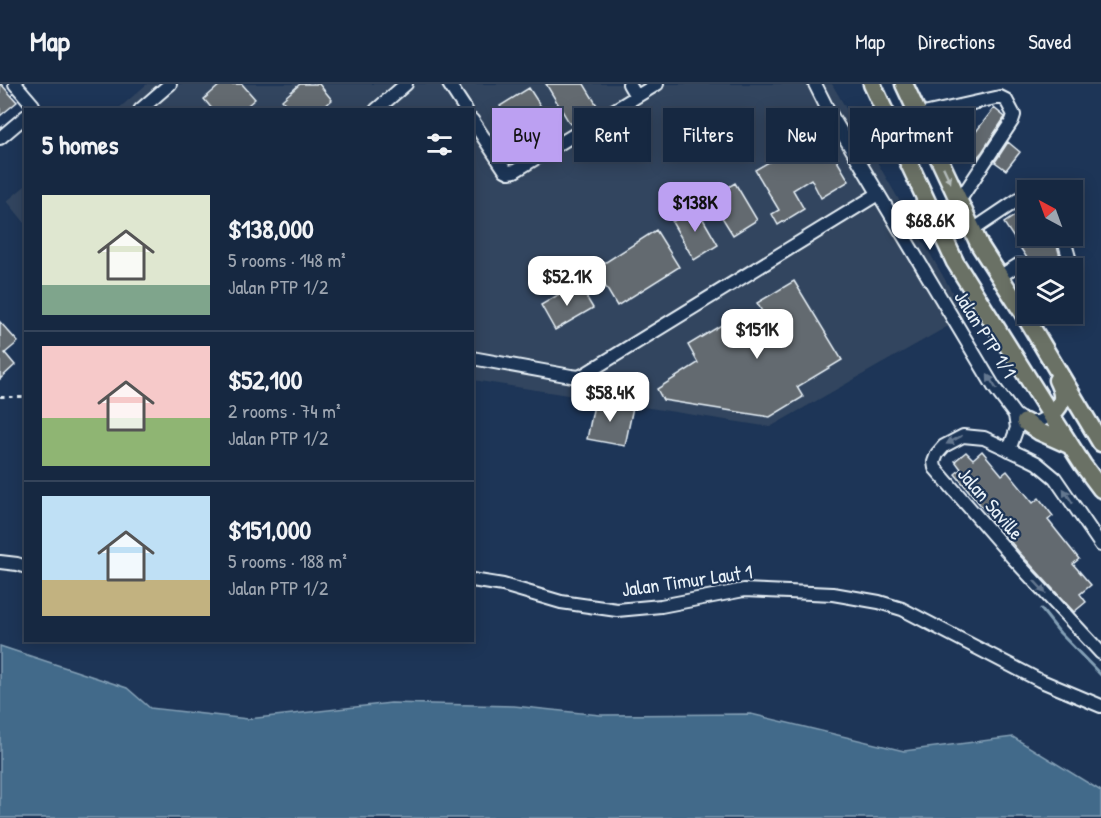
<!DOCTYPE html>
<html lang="en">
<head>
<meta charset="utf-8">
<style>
  :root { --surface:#162841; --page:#1f3048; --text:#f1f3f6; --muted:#9ea6b1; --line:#35445a; --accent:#bca0f2 }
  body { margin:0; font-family:"Patrick Hand",sans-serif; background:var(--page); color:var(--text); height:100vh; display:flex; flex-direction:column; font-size:22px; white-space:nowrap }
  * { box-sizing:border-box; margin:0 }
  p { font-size:20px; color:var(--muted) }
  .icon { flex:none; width:33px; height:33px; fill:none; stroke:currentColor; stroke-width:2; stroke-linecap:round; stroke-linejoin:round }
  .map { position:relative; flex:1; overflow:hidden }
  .panel { position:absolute; left:24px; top:24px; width:450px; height:534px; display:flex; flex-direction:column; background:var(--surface); border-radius:0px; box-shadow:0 3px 15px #0003,0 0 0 2px var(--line) }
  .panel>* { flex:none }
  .top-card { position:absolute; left:492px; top:24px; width:519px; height:54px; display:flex; gap:12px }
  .needle { width:39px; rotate:319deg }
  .fabs { position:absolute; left:1017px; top:96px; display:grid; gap:12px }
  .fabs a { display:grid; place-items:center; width:66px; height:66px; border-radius:0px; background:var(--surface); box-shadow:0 3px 15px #0003,0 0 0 2px var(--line); font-size:30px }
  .price { position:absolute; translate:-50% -51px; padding:0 14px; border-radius:12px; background:#fff; color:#222; font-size:20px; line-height:39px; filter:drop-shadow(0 2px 3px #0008) }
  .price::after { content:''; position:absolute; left:50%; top:36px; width:18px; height:14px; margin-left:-9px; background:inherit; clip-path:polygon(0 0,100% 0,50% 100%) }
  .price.current { background:var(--accent); color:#111 }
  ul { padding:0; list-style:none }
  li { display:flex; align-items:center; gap:18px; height:150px; padding:0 18px }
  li+li { border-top:2px solid var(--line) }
  li span { display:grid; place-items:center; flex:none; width:168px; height:120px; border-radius:0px; color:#555 }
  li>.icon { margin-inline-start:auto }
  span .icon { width:72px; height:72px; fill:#fffc; stroke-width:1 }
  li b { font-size:26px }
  h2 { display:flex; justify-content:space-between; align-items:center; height:72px; padding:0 18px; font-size:26px }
  .pill { padding:0 21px; border-radius:0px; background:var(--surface); box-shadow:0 3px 15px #0003,0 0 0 2px var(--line); font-size:21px; line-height:54px }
  .pill.current { background:var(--accent); color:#111 }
  header { display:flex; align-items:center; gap:36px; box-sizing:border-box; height:84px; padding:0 30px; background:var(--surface); border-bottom:2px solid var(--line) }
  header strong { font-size:28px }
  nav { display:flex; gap:33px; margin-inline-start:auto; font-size:21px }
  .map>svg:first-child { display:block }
  .built { fill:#32455e }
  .water { fill:#426a8a; stroke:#84a0b6; stroke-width:1.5 }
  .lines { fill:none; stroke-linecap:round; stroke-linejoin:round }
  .stream { stroke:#84a0b6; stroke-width:3 }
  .building { fill:#646b70; stroke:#e8f1f8; stroke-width:1.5 }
  .minor-casing { stroke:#e8f1f8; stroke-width:16 }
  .major-casing { stroke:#e8f1f8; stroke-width:21 }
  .path { stroke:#e8f1f8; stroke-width:2; stroke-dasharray:4.5 4.5; stroke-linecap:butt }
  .minor { stroke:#1d3557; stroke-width:12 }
  .major { stroke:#6a7165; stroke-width:16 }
  .oneway { fill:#b6bebd }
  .oneway2 { fill:#64778f }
  .labels { text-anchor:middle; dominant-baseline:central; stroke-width:4.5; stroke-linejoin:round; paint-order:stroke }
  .street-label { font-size:20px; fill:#e8f1f8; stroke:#1d3557 }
</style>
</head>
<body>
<header>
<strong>Map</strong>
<nav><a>Map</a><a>Directions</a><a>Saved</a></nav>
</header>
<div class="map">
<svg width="1101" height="734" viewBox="0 0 1101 734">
  <rect width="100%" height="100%" fill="#1d3557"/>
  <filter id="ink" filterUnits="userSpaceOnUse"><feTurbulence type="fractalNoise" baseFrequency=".0167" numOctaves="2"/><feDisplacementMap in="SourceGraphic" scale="12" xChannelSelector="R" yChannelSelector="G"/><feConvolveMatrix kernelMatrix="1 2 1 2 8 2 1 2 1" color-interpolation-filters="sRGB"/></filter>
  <g filter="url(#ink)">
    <path class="built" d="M147,0h685l134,232 -196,111 -297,-47 -1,-270h-355z
      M25,102v37l-18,-22z"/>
    <path class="water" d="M0,562l127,42 23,20 98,11 143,-16 123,3 86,9 151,-1 153,37 109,-14 88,54v27h-1101z"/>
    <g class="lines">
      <path class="stream" d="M1041,525l19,24 41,42"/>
    </g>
    <path class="building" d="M0,0h1l16,18 -17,14z
      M221,0h21l13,15 -13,11h-29l-9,-11z
      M300,0h19l13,16 -11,10h-30l-9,-10z
      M546,0h38l14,23 -28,17z
      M529,4l20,31 -30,19 -19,-32z
      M994,24l11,9 -23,35 -8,9 -13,-10z
      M820,48l29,49 -28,17 -10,-19 -18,11 11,19 -26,16 -6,-11 7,-4 -24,-40z
      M1008,58l12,10 -14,18 -11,-8z
      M735,99l22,37 -24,15 -23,-37z
      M696,123l22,38 -24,15 -22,-38z
      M1028,123v29h24l4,6 5,18 -1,1 4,7h-26l-7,-9 -2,2 -25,-38z
      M656,146l23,37 -62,39 -22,-37z
      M794,197l48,79 -45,27 6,10 -33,20 -107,-17 -6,-11 41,-26 -10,-18 50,-30 11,17 18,-12 -10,-17z
      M578,199l15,25 -38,22 -14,-25z
      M0,238l18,20 -13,11 10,12 -15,14z
      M595,316l38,7 -8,39 -38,-7z
      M982,367l20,24 5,-4 26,32 6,-5 14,18 -5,4 31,39 -6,5 18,21 -11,9 6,8 -12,10 -55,-60 -64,-78 6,-5 -6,-8 11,-9 7,7z"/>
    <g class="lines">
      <g class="minor-casing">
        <path id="minor" d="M15,0l18,21v5
          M449,0l17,26
          M629,0l7,12
          M815,0l12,24 167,279 21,28 10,7h13l13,-7
          M140,26l30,-26
          M376,26l30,-26
          M919,31l81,-18 6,3 8,15 -2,6 -53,80
          M472,36l33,50 4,2 6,-1 142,-87
          M0,54l26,-22
          M1032,106l3,-1 3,1
          M973,146l55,-37
          M1063,152l9,32
          M999,193l19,-12h3l7,9
          M472,274l99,18 8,1 6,-3 293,-180
          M1009,366l8,-22 -2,-13
          M1101,461l-46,-67 -18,-15 -10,-5 -43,-20 -21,-2 -19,10 -7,8 -3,8 1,6 78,90 88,95
          M0,478l17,2 9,3
          M472,496l31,5 58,17 56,8 44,-4 83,-16 89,4 46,8 23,7 137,71 62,26"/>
      </g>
      <g class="major-casing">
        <path id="major" d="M872,0l83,178 96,153 32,50 18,24
          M904,0l76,162 45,70 76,127
          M1051,331c13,-12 14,-19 6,-35
          M1025,338l15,10 29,13"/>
      </g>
      <path class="path" d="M0,313h26"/>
      <use href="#minor" class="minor"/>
      <use href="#major" class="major"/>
    </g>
    <defs><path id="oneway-solid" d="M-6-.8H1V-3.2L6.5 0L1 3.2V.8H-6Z" transform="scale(1.5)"/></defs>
    <use class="oneway" href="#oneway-solid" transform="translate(947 91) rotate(65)"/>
    <g class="oneway2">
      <use href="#oneway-solid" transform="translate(992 298) rotate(-123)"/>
      <use href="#oneway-solid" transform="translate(954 356) rotate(152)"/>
      <use href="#oneway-solid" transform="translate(1068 412) rotate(-123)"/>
      <use href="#oneway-solid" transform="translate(1040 503) rotate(47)"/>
    </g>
  </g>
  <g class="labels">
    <g class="street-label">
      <text transform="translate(986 250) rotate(58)">Jalan PTP 1/1</text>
      <text transform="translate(991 419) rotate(49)">Jalan Saville</text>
      <text transform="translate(687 496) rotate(-8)">Jalan Timur Laut 1</text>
    </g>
  </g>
</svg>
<div class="fabs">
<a><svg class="needle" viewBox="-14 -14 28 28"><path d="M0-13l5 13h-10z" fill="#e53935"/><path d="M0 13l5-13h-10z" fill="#9ea6b1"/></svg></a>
<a><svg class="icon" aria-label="layers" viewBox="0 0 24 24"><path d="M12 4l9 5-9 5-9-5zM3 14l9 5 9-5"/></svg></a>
</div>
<b class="price current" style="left:695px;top:149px">$138K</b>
<b class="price" style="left:930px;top:167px">$68.6K</b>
<b class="price" style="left:567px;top:223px">$52.1K</b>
<b class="price" style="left:757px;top:276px">$151K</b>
<b class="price" style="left:610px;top:339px">$58.4K</b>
<div class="top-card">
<a class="pill current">Buy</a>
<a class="pill">Rent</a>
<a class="pill">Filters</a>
<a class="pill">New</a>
<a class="pill">Apartment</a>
</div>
<section class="panel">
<h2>5 homes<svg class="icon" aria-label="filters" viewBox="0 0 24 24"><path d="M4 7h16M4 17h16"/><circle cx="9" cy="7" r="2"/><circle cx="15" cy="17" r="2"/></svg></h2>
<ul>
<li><span style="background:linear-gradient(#dfe7d0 75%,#7fa58c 0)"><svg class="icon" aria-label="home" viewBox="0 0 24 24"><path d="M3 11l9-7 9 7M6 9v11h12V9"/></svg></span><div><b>$138,000</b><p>5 rooms · 148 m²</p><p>Jalan PTP 1/2</p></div></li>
<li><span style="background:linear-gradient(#f6c9c9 60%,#8fb573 0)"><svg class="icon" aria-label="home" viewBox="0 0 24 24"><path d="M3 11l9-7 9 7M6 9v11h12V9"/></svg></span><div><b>$52,100</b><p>2 rooms · 74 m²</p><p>Jalan PTP 1/2</p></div></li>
<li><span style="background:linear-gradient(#bfe0f5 70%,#c2b280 0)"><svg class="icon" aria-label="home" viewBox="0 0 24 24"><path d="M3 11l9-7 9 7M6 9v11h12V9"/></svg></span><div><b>$151,000</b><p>5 rooms · 188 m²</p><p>Jalan PTP 1/2</p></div></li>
</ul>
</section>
</div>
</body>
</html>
